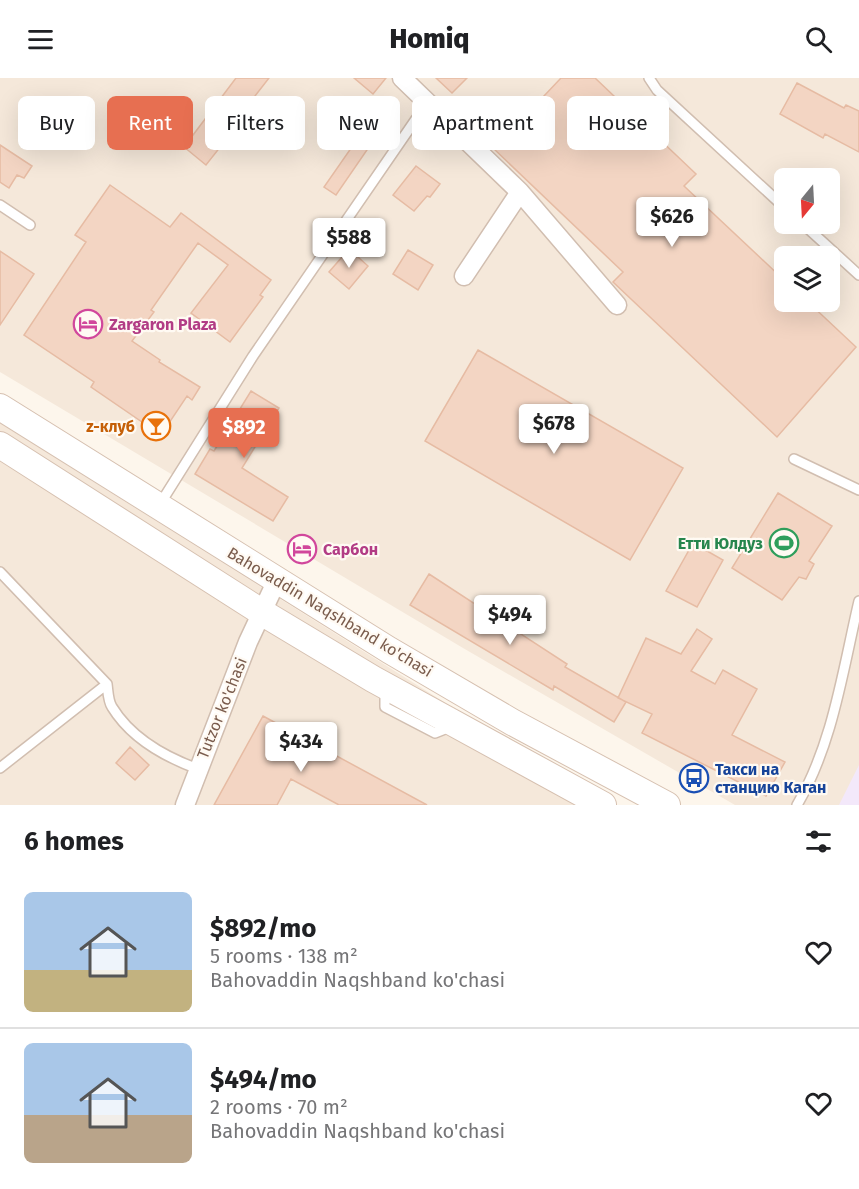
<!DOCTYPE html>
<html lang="en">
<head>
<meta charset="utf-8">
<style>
  :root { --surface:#fff; --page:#f2f2f2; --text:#202124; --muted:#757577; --line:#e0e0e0; --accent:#e76f51 }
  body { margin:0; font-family:"Fira Sans",sans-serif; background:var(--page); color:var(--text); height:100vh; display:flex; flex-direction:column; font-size:22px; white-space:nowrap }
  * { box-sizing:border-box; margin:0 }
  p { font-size:20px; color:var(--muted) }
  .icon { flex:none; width:33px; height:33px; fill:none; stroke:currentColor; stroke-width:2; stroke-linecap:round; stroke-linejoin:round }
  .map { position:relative; height:727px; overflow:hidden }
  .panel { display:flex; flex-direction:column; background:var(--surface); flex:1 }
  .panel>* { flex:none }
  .top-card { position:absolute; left:18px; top:18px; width:824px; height:54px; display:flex; gap:12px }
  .needle { width:39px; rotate:198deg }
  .tools { position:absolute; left:774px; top:90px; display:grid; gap:12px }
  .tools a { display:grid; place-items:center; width:66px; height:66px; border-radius:9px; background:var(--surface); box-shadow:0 6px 24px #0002; font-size:30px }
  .price { position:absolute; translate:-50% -51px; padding:0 14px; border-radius:6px; background:#fff; color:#222; font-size:20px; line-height:39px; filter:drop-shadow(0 2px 3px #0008) }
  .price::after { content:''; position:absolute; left:50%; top:36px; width:18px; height:14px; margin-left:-9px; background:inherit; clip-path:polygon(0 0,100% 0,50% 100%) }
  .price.active { background:var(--accent); color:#fff }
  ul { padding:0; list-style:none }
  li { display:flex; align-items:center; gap:18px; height:150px; padding:0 24px }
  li+li { border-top:2px solid var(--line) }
  li span { display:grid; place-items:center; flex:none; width:168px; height:120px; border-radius:9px; color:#555 }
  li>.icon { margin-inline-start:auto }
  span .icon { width:72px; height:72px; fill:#fffc; stroke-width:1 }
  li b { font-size:26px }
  h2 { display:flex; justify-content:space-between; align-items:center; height:72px; padding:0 24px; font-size:26px }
  .chip { padding:0 21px; border-radius:9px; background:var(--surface); box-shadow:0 6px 24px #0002; font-size:21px; line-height:54px }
  .chip.active { background:var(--accent); color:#fff }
  header { display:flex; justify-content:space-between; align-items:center; height:78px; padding:0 24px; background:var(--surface); font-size:27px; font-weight:800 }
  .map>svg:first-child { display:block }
  .residential { fill:#f5e8da; fill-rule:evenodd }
  .education { fill:#f3e8fa }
  .building { fill:#f3d5c3; stroke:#e6bba3; stroke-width:1.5 }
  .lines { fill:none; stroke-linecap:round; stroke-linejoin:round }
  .service-casing { stroke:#d1beb0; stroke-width:12 }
  .minor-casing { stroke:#d1beb0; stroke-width:21 }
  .secondary-casing { stroke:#d6c0b0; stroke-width:28 }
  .service { stroke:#fff; stroke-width:9 }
  .minor { stroke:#fff; stroke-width:18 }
  .secondary { stroke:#fff; stroke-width:26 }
  .labels { text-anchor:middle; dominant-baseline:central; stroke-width:4.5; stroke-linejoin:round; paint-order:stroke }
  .hotel-label { font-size:16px; font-weight:bold; fill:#b23c85; stroke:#fffaf3; text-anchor:start }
  .food-label { font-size:16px; font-weight:bold; fill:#c56008; stroke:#fffaf3; text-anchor:end }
  .leisure-label { font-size:16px; font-weight:bold; fill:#27864d; stroke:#fffaf3; text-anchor:end }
  .street-label { font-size:16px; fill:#7a5c4d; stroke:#fffaf3 }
  .transit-label { font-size:16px; font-weight:bold; fill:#164399; stroke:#fffaf3; text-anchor:start }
</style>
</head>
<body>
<header><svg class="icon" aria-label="menu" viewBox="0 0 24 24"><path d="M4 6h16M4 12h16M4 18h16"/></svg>Homiq<svg class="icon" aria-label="search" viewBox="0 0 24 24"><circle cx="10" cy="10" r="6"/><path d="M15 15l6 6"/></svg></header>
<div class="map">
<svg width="859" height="727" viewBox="0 0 859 727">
  <rect width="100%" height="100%" fill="#fdf6ec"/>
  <path class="residential" d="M0,0h859v727h-124l-272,-157 -463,-276zM784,100h46v46h-46zM784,178h46v46h-46z
    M0,345l608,382h-608z"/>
  <path class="education" d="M859,687v40h-20z"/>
  <path class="building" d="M236,0h33l-25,32 3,3 -41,52 -22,-18z
    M354,0h32l-13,16z
    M436,0h31l-15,15z
    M561,0h34l101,96 -12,12 100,94v22h24l48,45 -79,90 -164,-155 10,-10 -129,-123 3,-4 -27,-21 11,-13 28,22z
    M797,5l47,25 2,-3 13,6v41l-34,-18 -2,4 -43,-24z
    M379,30l12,7 -55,80 -12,-8z
    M0,67l32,21 -8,12 -7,-3 -8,13 -9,-6z
    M416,88l24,18 -10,13 -3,-1 -13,15 -21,-16z
    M110,107l60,42 11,-14 90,67 -11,15 3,2 -33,45 -39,-29 37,-48 -30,-22 -47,67 3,2 -22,29 28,19 -1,2 41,25 -8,13 -5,-4 -26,39 -70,-48 3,-5 -70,-47 62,-93 -11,-7z
    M349,171l19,17 -19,23 -20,-17z
    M408,172l25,15 -15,25 -25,-16z
    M0,173l34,23 -34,51z
    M478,272l205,118 -53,92 -205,-119z
    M251,313l28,17 -37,60 46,29 -15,24 -78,-47 15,-25 4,2z
    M778,415l54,33 -23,35 5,3 -8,15 -7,-2 -17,23 -50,-32z
    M693,465l30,17 -26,47 -31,-16z
    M429,496l138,90 -2,3 61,35 -12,20 -60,-36 -1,4 -143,-85z
    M697,551l15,10 -21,32 24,13 8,-14 34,19 -25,46 53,27 -19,34 -124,-63 10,-19 -34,-16 28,-60 35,16z
    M263,638l164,89h-88l-48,-26 -14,26h-63z
    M130,669l19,18 -14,15 -19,-17z"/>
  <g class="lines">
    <g class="service-casing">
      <path id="service" d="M649,0l8,12 127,117
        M0,127l30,20
        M803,146l56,51
        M794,381l65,31
        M160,426l93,-148 163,-237
        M0,494l107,112
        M385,611v18l50,26 15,-6
        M0,690l107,-84c1,7 1,17 5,23 19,31 53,50 86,62
        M797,727c36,-61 46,-136 62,-204"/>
    </g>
    <g class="minor-casing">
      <path id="minor" d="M402,0l118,114 -56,84
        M520,114l97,113
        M185,727l63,-163 29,-62"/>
    </g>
    <g class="secondary-casing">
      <path id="secondary" d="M0,329l389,243 123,72 155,83
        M0,367l263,168 110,66 230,126"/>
    </g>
    <use href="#service" class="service"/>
    <use href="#minor" class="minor"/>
    <use href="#secondary" class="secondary"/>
  </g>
  <defs>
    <g id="hotel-ring" transform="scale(1.5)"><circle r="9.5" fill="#fffaf3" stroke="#d1479c" stroke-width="1.5"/><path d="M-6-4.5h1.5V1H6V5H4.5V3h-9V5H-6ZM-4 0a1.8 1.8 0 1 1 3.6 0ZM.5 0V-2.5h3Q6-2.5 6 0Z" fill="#d1479c"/></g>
    <g id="bar-ring" transform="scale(1.5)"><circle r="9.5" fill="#fffaf3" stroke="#e8710a" stroke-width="1.5"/><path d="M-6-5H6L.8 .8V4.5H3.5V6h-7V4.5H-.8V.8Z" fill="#e8710a"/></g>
    <g id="stadium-ring" transform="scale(1.5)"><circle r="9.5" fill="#fffaf3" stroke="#2e9e5b" stroke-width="1.5"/><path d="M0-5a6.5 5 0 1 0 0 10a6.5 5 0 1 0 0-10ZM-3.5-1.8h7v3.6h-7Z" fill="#2e9e5b"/></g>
    <g id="bus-ring" transform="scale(1.5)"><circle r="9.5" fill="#fffaf3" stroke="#1a4fb4" stroke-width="1.5"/><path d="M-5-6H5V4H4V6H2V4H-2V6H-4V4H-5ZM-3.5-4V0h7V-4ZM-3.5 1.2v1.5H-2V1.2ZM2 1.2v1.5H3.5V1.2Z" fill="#1a4fb4"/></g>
  </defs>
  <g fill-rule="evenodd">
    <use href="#hotel-ring" x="88" y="246"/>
    <use href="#bar-ring" x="156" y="348"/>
    <use href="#stadium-ring" x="784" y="465"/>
    <use href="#hotel-ring" x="302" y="471"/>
    <use href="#bus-ring" x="694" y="700"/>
  </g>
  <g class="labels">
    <g class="hotel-label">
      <text x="109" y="246">Zargaron Plaza</text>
      <text x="323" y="471">Сарбон</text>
    </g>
    <g class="food-label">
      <text x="135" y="348">z-клуб</text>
    </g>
    <g class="leisure-label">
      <text x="763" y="465">Етти Юлдуз</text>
    </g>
    <g class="street-label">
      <text transform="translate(330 534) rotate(31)">Bahovaddin Naqshband ko'chasi</text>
      <text transform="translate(222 630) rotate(-68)">Tutzor ko'chasi</text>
    </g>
    <g class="transit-label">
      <text x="715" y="691">Такси на<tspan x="715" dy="18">станцию Каган</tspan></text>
    </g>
  </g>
</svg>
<div class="tools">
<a><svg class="needle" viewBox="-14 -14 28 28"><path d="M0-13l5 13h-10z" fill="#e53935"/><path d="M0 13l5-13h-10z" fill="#757577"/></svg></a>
<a><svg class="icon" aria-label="layers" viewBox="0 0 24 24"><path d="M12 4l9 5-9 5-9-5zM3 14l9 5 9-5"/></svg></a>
</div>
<b class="price" style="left:672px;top:170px">$626</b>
<b class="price" style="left:349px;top:191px">$588</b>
<b class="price" style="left:554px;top:377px">$678</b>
<b class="price active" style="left:244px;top:381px">$892</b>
<b class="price" style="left:510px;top:568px">$494</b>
<b class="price" style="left:301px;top:695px">$434</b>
<div class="top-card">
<a class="chip">Buy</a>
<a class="chip active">Rent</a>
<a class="chip">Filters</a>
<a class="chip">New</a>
<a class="chip">Apartment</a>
<a class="chip">House</a>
</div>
</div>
<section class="panel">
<h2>6 homes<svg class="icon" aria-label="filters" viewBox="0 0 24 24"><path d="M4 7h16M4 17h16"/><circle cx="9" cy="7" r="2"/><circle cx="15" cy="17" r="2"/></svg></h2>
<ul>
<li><span style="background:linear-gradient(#a9c7e8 65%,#c2b280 0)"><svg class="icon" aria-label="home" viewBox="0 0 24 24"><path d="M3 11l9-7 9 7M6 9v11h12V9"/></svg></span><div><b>$892/mo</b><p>5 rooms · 138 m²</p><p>Bahovaddin Naqshband ko'chasi</p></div><svg class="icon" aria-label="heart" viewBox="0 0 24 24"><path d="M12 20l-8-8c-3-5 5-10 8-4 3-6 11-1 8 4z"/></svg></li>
<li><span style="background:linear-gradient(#a9c7e8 60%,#b9a48a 0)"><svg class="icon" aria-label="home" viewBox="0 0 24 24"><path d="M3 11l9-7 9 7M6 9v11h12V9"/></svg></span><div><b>$494/mo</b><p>2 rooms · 70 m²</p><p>Bahovaddin Naqshband ko'chasi</p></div><svg class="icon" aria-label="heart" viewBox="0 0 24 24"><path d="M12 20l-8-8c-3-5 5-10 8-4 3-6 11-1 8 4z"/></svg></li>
</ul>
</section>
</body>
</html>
